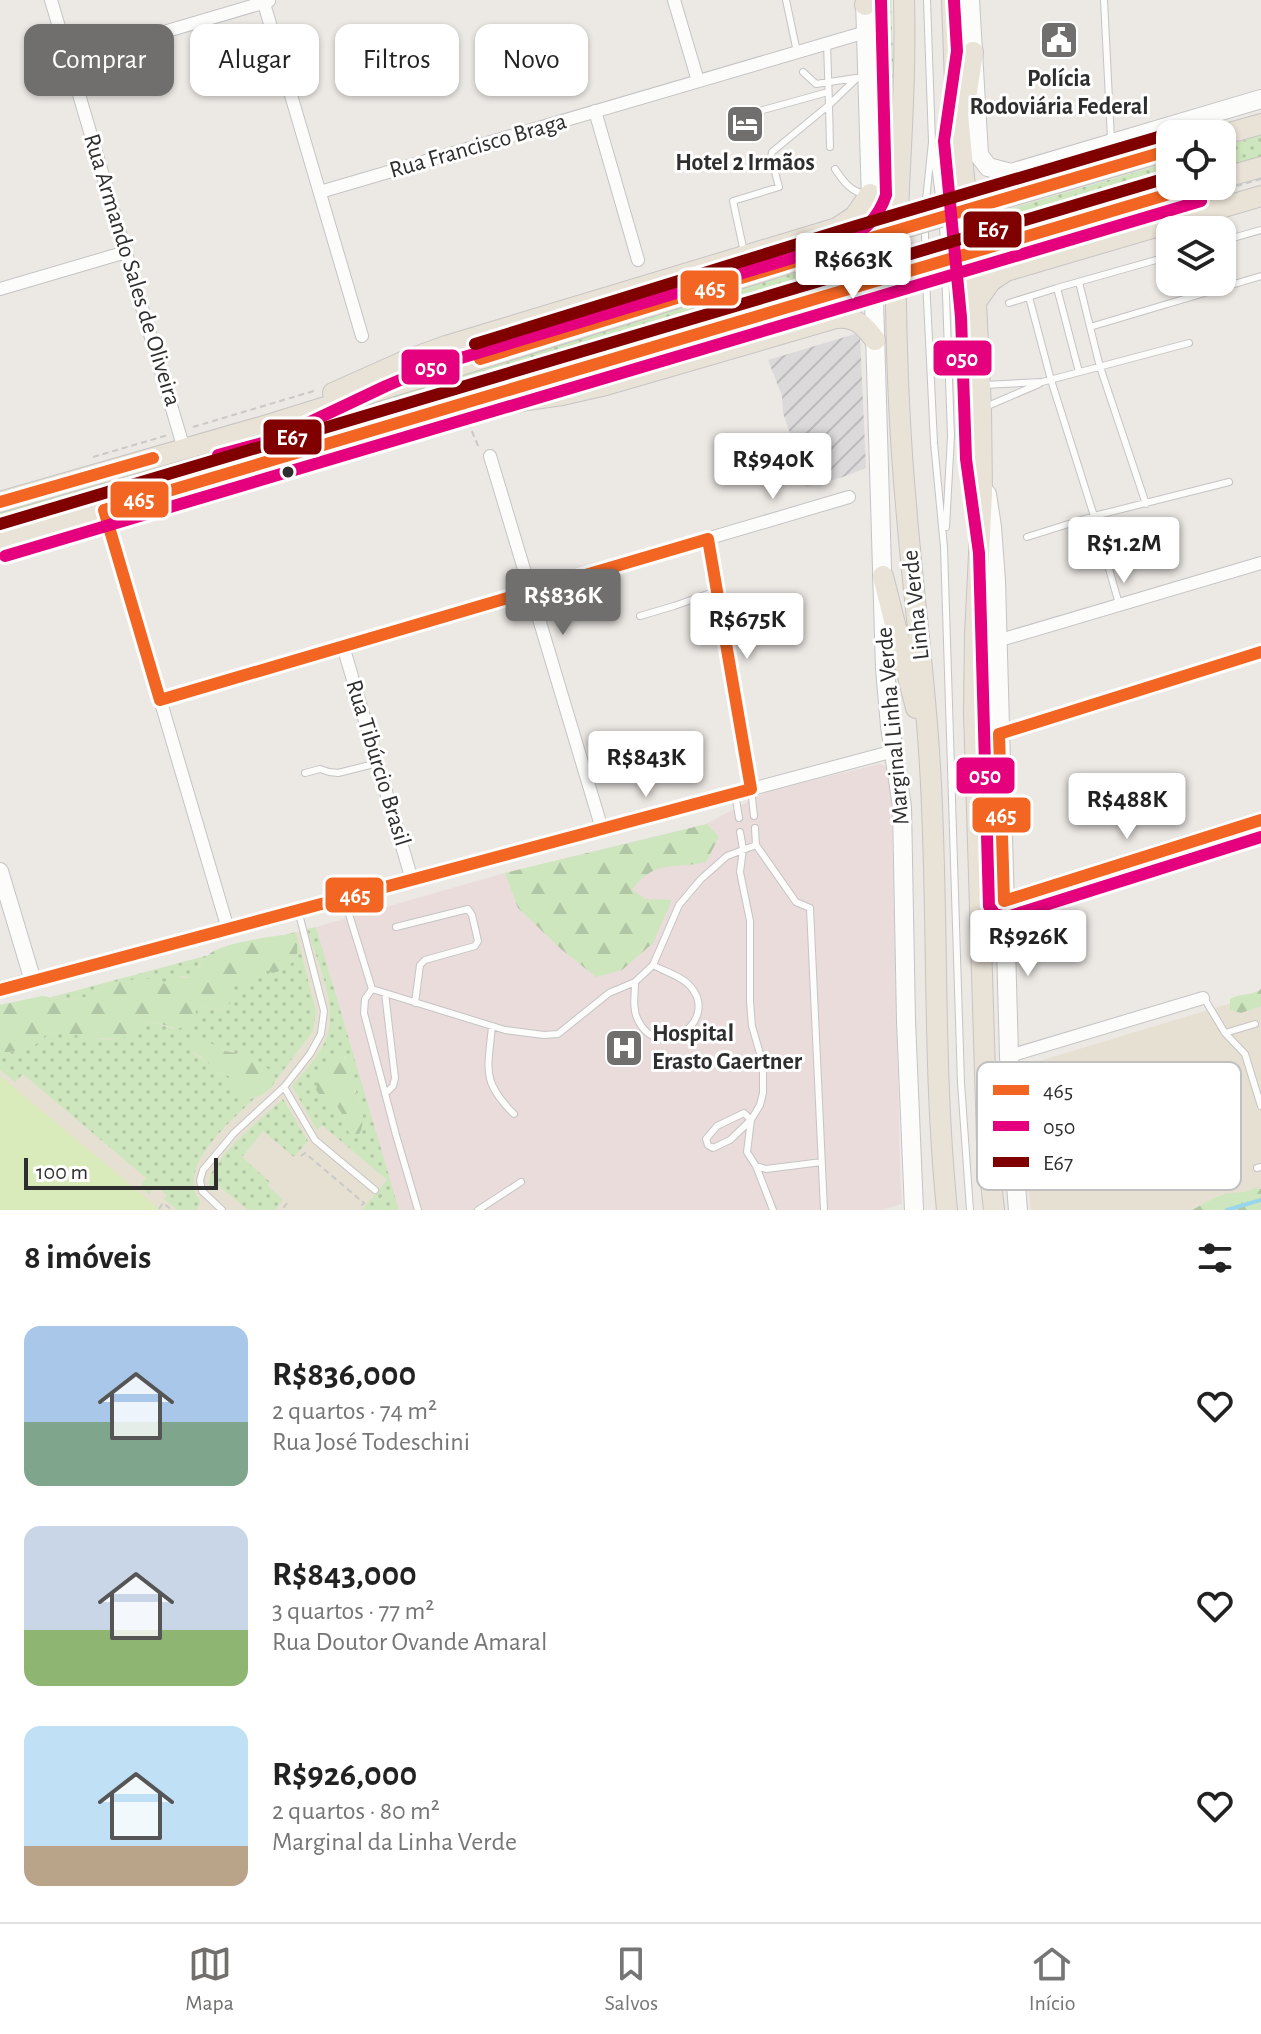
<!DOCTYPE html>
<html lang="pt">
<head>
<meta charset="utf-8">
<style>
  :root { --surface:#fff; --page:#f2f2f2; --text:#222; --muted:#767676; --line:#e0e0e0; --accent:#706f6e }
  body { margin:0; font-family:"Alegreya Sans",sans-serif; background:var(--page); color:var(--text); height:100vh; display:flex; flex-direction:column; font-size:30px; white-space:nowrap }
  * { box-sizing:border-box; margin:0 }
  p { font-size:26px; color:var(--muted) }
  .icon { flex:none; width:44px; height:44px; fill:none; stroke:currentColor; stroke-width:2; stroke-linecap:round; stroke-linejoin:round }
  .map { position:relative; height:1210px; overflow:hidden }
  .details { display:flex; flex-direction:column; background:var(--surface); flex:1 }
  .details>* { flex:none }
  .banner { position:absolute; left:24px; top:24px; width:800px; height:72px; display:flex; gap:16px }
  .controls { position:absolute; left:1156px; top:120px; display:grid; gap:16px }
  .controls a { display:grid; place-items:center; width:80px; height:80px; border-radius:16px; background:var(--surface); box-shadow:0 2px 6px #0004; font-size:40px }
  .scale { position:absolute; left:24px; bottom:20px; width:194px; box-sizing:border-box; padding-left:8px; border:4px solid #2e2e2e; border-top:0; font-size:22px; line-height:28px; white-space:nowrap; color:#2e2e2e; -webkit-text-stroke:6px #fff; paint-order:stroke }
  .price { position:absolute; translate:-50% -68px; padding:0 18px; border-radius:8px; background:#fff; color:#222; font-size:26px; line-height:52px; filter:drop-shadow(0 2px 4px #0008) }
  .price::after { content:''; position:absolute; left:50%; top:48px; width:24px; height:18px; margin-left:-12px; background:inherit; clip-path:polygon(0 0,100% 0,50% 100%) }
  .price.current { background:var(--accent); color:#fff }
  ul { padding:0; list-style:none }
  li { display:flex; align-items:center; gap:24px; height:200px; padding:0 24px }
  li span { display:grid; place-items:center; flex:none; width:224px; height:160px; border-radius:16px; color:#555 }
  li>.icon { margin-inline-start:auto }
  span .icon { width:96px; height:96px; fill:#fffc; stroke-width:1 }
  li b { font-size:34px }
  h2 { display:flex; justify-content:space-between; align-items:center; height:96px; padding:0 24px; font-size:34px }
  .pill { padding:0 28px; border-radius:16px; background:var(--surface); box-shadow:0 2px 6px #0004; font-size:28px; line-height:72px }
  .pill.current { background:var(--accent); color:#fff }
  .tab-bar { display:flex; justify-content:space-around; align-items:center; height:112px; border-top:2px solid var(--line); background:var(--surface); font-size:22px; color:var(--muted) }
  .tab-bar a { display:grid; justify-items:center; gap:4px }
  .tab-bar .current { color:var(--accent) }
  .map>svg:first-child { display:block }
  .industrial { fill:url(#industrial-furrows) }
  .education { fill:#e6e0d3 }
  .medical { fill:#e9dcdb }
  .grass { fill:url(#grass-dots); fill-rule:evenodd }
  .forest { fill:url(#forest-firs) }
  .pitch { fill:#d9eabb }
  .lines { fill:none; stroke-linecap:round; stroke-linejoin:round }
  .stream { stroke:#99d6ec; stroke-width:4 }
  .service-casing { stroke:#c5c4c5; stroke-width:8 }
  .minor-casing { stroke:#c5c4c5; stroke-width:14 }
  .tertiary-casing { stroke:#c5c4c5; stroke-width:18 }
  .secondary-casing { stroke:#c5c4c5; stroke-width:20 }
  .trunk-casing { stroke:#c6c5c4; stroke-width:22 }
  .path { stroke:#c9c9c8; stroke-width:2; stroke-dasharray:6 4; stroke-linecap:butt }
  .service { stroke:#fcfcfb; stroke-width:6 }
  .minor { stroke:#fcfcfb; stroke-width:12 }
  .tertiary { stroke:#fcfcfb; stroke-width:16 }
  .secondary { stroke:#fcfcfb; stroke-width:18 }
  .trunk { stroke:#e9e2d6; stroke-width:20 }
  .trunk-bridge-casing { stroke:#c6c5c4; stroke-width:22; stroke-linecap:butt }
  .path-bridge { stroke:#c9c9c8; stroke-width:2; stroke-dasharray:6 4; stroke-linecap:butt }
  .trunk-bridge { stroke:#e9e2d6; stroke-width:20 }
  .bus-1-casing { stroke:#fff; stroke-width:18 }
  .bus-2-casing { stroke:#fff; stroke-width:18 }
  .bus-3-casing { stroke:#fff; stroke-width:18 }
  .bus-1 { stroke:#f26522; stroke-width:12 }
  .bus-2 { stroke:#e5007d; stroke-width:12 }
  .bus-3 { stroke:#800000; stroke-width:12 }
  .bus-dot { fill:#2e2e2e; stroke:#fff; stroke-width:3 }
  .labels { text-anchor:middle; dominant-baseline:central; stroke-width:6; stroke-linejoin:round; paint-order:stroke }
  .poi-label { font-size:24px; font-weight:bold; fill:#2e2e2e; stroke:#fff }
  .street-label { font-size:24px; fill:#2e2e2e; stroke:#fff }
  .key { fill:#fff; stroke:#c0c0c0; stroke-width:2 }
  .key-label { font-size:22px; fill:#2e2e2e }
  .line-badge { stroke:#fff; stroke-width:3 }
  .badge-label { font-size:22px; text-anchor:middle; font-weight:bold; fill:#fff }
</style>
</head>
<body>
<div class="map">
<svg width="1261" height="1210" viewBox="0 0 1261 1210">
  <defs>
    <pattern id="industrial-furrows" width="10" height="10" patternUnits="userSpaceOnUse" patternTransform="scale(2)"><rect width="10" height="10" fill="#dcd9db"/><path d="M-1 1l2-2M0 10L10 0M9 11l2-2" fill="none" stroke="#bdbbbc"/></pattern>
    <pattern id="grass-dots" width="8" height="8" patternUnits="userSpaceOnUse" patternTransform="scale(2)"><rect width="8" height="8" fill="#cee6be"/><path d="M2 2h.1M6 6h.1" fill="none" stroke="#b1c6a4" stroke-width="1.8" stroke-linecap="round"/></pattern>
    <pattern id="forest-firs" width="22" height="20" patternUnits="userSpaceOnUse" patternTransform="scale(2)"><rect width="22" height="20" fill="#cee6be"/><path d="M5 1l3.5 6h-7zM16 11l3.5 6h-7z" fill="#b1c6a4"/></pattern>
  </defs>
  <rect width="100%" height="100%" fill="#ece8e4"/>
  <path class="industrial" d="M855,334l5,3 6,131 -23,9 -37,10 -6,-25 -17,-49 -1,-17 -14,-36z"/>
  <path class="education" d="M316,927l83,283h-399v-199z
    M1261,994v216h-230l-5,-42 -5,-96 5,-7z"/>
  <path class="medical" d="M880,764l9,4 2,11 9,391 2,34 -21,6h-482l-83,-283 189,-54 201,-49 62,-33z"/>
  <path class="grass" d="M872,0h19l2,60 -5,160 -12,4z
    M1261,135v22l-39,11v-21z
    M1170,162v21l-160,46 -1,-20z
    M857,254l1,23 -858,253v-18z
    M316,927l83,283h-37l25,-30 -65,-55 -5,5 -25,-44c13,-16 31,-33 36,-53 8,-34 -11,-72 -21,-104zM344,1056c13,15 8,34 18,51l-12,29 -5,-17 -8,-13z
    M296,932l20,80 -3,19 -37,49 -4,-9 -33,-17 -14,-3 -10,-6 -22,8 14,9 13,11 9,3 18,23 8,-1c-23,22 -82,70 -54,105l-4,5 2,2h-21l-14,-11 3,-4 -11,-9 -7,8 -9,-7 6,-9 -123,-104 -8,8 -15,-12v-18c18,0 35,-2 46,-18 7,0 14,-2 20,-1 29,3 53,18 73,-10l14,-1 21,7 23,-25 18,7c22,-8 16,-8 19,-28l4,-2 16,-2 7,-11 36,-23 -13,-10z
    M209,955l-9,8 -9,15 -10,-2 -15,8 -18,-5 -43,7 -12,10 -23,4 -18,-3z
    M283,1099l25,42 -14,16 -31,-26 -21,26 28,25 -2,4 15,14 -8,10h-27l-32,-26 -5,6c-2,-6 -3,-6 -1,-12 5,-22 55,-63 73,-79z"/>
  <path class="forest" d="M707,824l12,13 -13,25c-34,8 -48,-4 -74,27l13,10 27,1 -19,43 -31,27 -26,7 -35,-28 -43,-41 -13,-35z
    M284,935l13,9v11l-9,13 -15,5 -12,-5 -7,11 -7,5 -8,-3 -5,2c-3,20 4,19 -19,28l-18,-7 -2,15c-18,17 -22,6 -43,3 -4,0 -9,1 -13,1l-8,10 -9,6 -33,-1 -24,-5 -19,1c-11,16 -27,18 -46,18v-47l42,-9 28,4 23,-4 12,-10 20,-6 23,-1 18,5 8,-7 17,1c6,-10 12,-20 21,-26 14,-9 55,-15 72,-17z
    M1261,989v17l-20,7 -11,-3v-11c10,-6 22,-3 31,-10z
    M191,1040h12l12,5 10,6 14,3 33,17 4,9c-7,12 -14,17 -29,19l-13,-11 -5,-12c-10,-3 -15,-7 -22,-14 -7,-7 -14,-8 -19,-18z
    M336,1055c21,3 17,25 21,41 1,4 4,8 5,12 2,10 1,23 -6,30l-6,-2 -5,-17 -8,-13 -13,-5 -8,-11c3,-15 7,-26 20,-35z
    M1256,1188l5,1v21h-69c12,-6 24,-15 38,-17 11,-1 15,0 26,-5z"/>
  <path class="pitch" d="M0,1076l139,116 21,18h-160z"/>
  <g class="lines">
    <path class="stream" d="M1227,1210l34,-10"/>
    <g class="service-casing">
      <path id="service" d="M786,0l11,52
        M927,0l5,142 11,85 2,29
        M1104,0l7,139
        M803,72l13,12 40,-6
        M763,110l65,-18
        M932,142l-7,68v49l9,184 10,104 17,536 9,127
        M830,147l-1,-42 28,-27
        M835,169c8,12 16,23 30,25
        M1222,241l39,-11
        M744,252l-11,-51 46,-14 -8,-30 1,-5 57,-47 -2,-62
        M945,267l6,169 -5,91
        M1079,282l11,45
        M1029,297l22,83 43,136 25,88
        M1009,303l48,-15
        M1079,372l-22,-84 113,-32
        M984,385l58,-3 147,-39
        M983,408l56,-24
        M1146,504l-46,-137 -10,-40 171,-51
        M1027,537l67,-21 135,-34
        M640,616l34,-10 42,-15
        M305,773l15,-4 9,3 9,1 40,-10
        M751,789l3,27
        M735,793l4,25
        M755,828l1,17
        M740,832l3,17 -3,23 10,49v80l2,25 11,38v29l-3,12 -9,15 -21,20 -17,8 -5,-3 -2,-6 11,-13 27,-13 7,7 -4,32 9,14 10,3 56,-7
        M344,898l28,91
        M396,927l72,-18 4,6 6,26 -3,5 -50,14 -5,5 -5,38
        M653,965c12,7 29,11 38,22 29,35 -33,76 -53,33 -6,-11 -3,-26 -3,-38l18,-17 26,-60 22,-26 26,-23 29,-11 40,57 14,6 14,302
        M385,993l10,85 -2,8 -8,8
        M1204,998l21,35
        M1255,1024l-30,9 20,21 16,52
        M492,1026c-4,44 -11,55 22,88
        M284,1087l31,53 60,50
        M756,1166l17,44
        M1257,1168l4,-1
        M222,1210l-20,-19 -2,-11 3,-10 31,-37 50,-46 26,-33 11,-20 3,-23 -26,-101
        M418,1210l-22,-75 -32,-122 1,-14 7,-10 133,41 39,5 14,-1 51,-41 26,-11
        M478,1210l43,-28"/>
    </g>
    <g class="minor-casing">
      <path id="minor" d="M51,0l133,449
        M263,0l99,336
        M674,0l24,81
        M69,60l200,-59
        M595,111l43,149
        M320,192l546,-160
        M0,289l126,-37
        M490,456l112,373
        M104,510l124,419
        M708,539l43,250
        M997,641l264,-78
        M343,646l69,234
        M160,700l689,-203
        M999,734l262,-82
        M33,981l861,-230
        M1009,1056l194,-58"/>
    </g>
    <g class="tertiary-casing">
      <path id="tertiary" d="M0,871l33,110 -33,9
        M1004,901l257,-81"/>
    </g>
    <g class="secondary-casing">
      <path id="secondary" d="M865,0l20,669 5,57 12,81 4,214 8,189
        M970,0l9,155 9,12 23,6
        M1006,271c-3,-2 -8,-6 -10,-9 -7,-11 -9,-59 -4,-72 3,-8 11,-12 19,-17l250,-74
        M987,494l5,33 4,54 13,475 4,92 5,62"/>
    </g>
    <g class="trunk-casing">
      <path id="trunk" d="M904,0c3,102 -9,203 -8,304 1,67 4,135 10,201 7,87 19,174 24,261 9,148 2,296 17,444
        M952,0l3,83 21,219 5,107 1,84 -7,142 -1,77 12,393 1,39 7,66
        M865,5l1,-5
        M965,104l8,-52
        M1222,135l39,-11
        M1222,178l39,-11
        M1008,197l162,-47
        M1010,242l186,-56
        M976,302l15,-21 15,-10 255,-75
        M333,393l74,-33 39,-14 391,-118 18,-12 15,-22
        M493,405l69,-10 44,-10 230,-67c19,-2 28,7 39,22
        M0,502l264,-76 597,-185
        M0,541l860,-255
        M883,576l33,132"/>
    </g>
    <path class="path" d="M468,422l11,26
      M193,427l124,-37
      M93,457l75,-22
      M301,1156l4,-3 59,50 -4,4
      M287,1203l-3,4 4,3
      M159,1209l4,-6 9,7"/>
    <use href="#service" class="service"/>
    <use href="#minor" class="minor"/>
    <use href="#tertiary" class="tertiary"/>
    <use href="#secondary" class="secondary"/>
    <use href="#trunk" class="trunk"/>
    <g class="trunk-bridge-casing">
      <path id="trunk-bridge" d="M861,241l147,-44
        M860,286l150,-44"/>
    </g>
    <path class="path-bridge" d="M1018,185l152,-45
      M1025,247l236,-68
      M600,309l243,-72
      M617,369l233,-70"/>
    <use href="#trunk-bridge" class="trunk-bridge"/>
    <g class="bus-1-casing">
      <path id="bus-1" d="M480,359l381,-118 309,-91
        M0,502l153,-44
        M1261,652l-262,82 5,167 257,-81
        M0,990l751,-201 -43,-250 -548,161 -56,-190 1092,-324"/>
    </g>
    <g class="bus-2-casing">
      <path id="bus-2" d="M954,1l3,50 -13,90 17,176 5,142 13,94 10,353 6,8 12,3 254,-80
        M218,455l52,-14 116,-55 45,-19 411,-124c20,-9 37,-26 44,-48l-5,-195
        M5,556l1196,-355"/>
    </g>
    <g class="bus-3-casing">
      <path id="bus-3" d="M475,344l381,-118 309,-91
        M0,524l1170,-347"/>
    </g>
    <use href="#bus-1" class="bus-1"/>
    <use href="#bus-2" class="bus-2"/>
    <use href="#bus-3" class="bus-3"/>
  </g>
  <defs>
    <g id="civic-square" transform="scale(2)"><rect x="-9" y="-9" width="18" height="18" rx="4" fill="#706f6e" stroke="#fff"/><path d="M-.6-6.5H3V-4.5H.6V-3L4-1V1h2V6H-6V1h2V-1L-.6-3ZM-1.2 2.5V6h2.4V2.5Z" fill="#fff"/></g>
    <g id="hotel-square" transform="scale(2)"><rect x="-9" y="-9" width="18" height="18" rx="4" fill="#706f6e" stroke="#fff"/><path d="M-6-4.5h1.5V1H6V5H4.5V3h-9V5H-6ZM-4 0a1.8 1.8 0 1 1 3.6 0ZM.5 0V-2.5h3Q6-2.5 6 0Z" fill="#fff"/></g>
    <g id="hospital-square" transform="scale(2)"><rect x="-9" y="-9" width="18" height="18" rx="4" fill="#706f6e" stroke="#fff"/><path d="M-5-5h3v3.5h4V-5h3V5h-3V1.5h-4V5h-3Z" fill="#fff"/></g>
  </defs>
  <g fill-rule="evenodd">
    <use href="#civic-square" x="1059" y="40"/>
    <use href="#hotel-square" x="745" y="124"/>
    <use href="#hospital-square" x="624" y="1048"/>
  </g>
  <circle class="bus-dot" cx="288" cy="472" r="7"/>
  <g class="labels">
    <g class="poi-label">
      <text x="1059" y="79">Polícia<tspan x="1059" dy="28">Rodoviária Federal</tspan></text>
      <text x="745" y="163">Hotel 2 Irmãos</text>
      <text x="652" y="1034" text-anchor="start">Hospital<tspan x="652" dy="28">Erasto Gaertner</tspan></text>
    </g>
    <g class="street-label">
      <text transform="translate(478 146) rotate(-16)">Rua Francisco Braga</text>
      <text transform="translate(132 270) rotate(73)">Rua Armando Sales de Oliveira</text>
      <text transform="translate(916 605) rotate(-96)">Linha Verde</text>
      <text transform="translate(893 726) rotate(-95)">Marginal Linha Verde</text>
      <text transform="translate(378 763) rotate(73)">Rua Tibúrcio Brasil</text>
    </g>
  </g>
  <rect x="977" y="1062" width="264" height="128" rx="12" class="key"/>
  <rect x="993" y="1085" width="36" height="10" fill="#f26522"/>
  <rect x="993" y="1121" width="36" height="10" fill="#e5007d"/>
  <rect x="993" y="1157" width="36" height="10" fill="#800000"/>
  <g class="key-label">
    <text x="1043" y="1098">465</text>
    <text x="1043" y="1134">050</text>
    <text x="1043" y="1170">E67</text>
  </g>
  <g class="line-badge">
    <rect x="962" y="210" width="61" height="39" rx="8" fill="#800000"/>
    <rect x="679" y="269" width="61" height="38" rx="8" fill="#f26522"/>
    <rect x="932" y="339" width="61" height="38" rx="8" fill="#e5007d"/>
    <rect x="400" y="348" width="61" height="38" rx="8" fill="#e5007d"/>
    <rect x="262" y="418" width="61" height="38" rx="8" fill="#800000"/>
    <rect x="109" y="480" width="61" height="39" rx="8" fill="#f26522"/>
    <rect x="955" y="756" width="61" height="39" rx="8" fill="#e5007d"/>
    <rect x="971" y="796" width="61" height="38" rx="8" fill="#f26522"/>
    <rect x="324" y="876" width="61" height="38" rx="8" fill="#f26522"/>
  </g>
  <g class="badge-label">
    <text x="993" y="237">E67</text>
    <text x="710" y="296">465</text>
    <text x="962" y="366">050</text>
    <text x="431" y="375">050</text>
    <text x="292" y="445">E67</text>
    <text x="139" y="507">465</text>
    <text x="985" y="783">050</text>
    <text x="1001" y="823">465</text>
    <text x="355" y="903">465</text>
  </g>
</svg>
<div class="controls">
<a><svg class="icon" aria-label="locate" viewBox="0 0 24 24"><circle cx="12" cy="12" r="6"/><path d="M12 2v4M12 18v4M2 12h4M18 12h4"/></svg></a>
<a><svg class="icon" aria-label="layers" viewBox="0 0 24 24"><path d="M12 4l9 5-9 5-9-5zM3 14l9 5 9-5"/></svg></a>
</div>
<div class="scale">100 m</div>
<b class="price" style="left:853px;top:301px">R$663K</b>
<b class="price" style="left:773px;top:501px">R$940K</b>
<b class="price" style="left:1124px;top:585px">R$1.2M</b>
<b class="price current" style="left:563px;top:637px">R$836K</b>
<b class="price" style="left:747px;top:661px">R$675K</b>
<b class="price" style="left:646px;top:799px">R$843K</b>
<b class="price" style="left:1127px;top:841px">R$488K</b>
<b class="price" style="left:1028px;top:978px">R$926K</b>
<div class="banner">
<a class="pill current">Comprar</a>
<a class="pill">Alugar</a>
<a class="pill">Filtros</a>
<a class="pill">Novo</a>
</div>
</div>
<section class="details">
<h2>8 imóveis<svg class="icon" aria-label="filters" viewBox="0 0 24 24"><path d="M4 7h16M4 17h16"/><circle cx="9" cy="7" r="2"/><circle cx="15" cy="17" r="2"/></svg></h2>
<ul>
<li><span style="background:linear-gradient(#a9c7e8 60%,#7fa58c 0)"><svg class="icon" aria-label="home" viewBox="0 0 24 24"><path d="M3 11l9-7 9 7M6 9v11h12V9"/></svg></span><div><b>R$836,000</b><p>2 quartos · 74 m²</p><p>Rua José Todeschini</p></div><svg class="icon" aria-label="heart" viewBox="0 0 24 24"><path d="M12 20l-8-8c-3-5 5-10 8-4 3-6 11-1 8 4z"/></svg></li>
<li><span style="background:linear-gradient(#c9d6e8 65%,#8fb573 0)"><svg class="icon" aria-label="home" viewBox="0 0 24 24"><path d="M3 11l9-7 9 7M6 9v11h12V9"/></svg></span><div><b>R$843,000</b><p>3 quartos · 77 m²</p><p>Rua Doutor Ovande Amaral</p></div><svg class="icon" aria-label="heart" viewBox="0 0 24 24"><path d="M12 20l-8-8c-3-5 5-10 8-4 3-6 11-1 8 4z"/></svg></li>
<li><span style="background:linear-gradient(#bfe0f5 75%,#b9a48a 0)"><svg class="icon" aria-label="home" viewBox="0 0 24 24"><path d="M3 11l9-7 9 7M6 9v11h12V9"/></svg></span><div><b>R$926,000</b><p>2 quartos · 80 m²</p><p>Marginal da Linha Verde</p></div><svg class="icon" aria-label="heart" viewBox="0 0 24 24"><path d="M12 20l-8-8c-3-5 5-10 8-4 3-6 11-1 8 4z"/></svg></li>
</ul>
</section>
<nav class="tab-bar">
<a class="current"><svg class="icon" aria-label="map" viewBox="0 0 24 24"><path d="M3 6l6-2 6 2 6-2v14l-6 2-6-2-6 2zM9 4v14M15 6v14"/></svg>Mapa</a>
<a><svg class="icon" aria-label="saved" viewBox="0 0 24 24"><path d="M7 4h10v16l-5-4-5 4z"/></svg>Salvos</a>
<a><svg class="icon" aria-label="home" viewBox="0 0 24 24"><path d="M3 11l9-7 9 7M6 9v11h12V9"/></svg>Início</a>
</nav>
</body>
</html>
